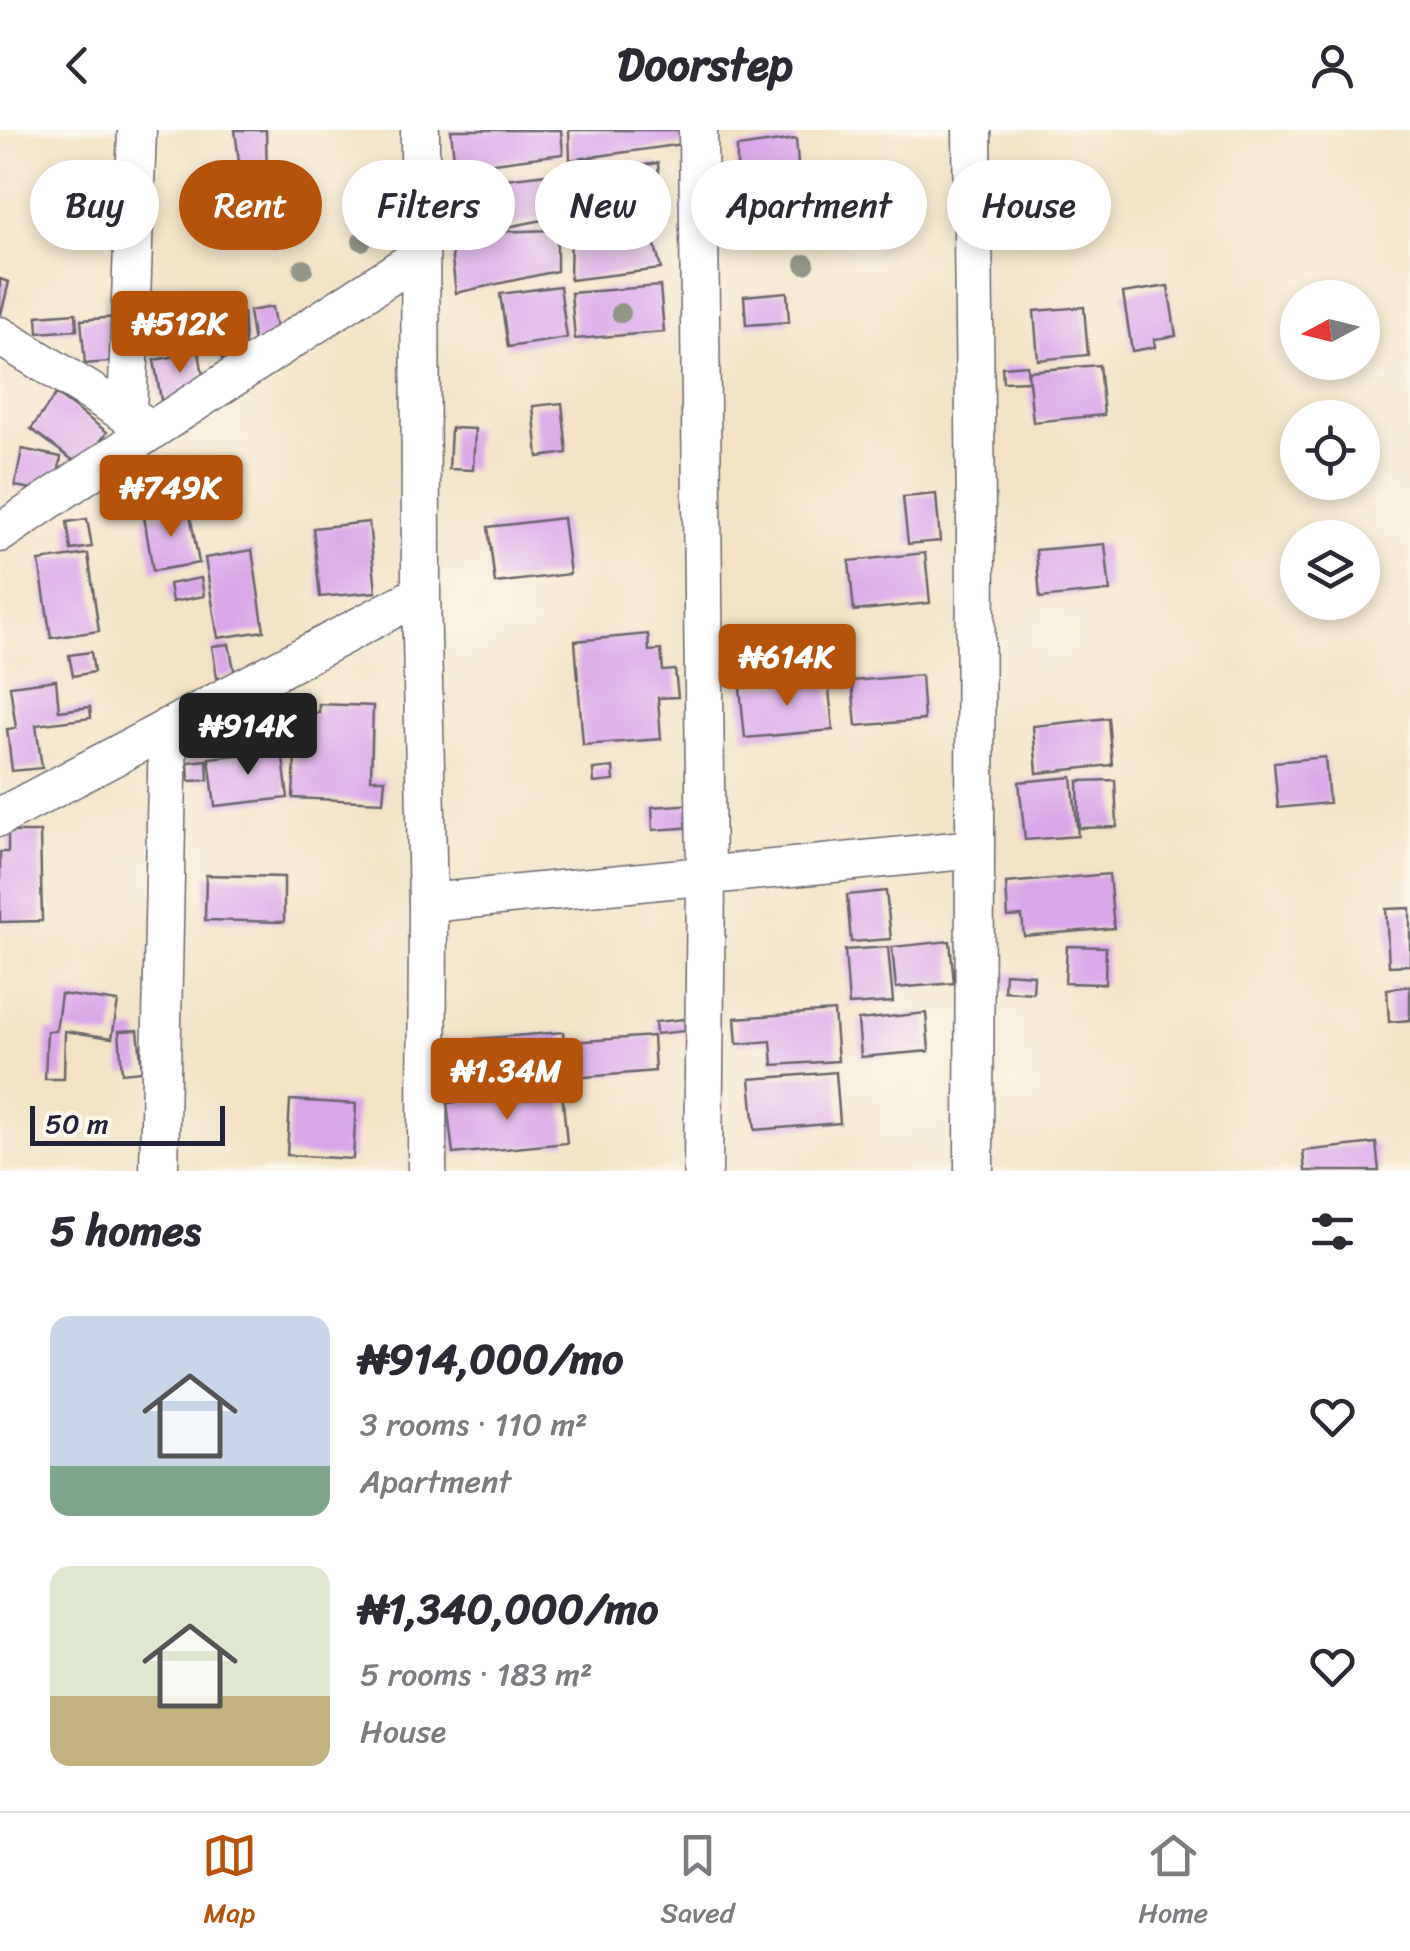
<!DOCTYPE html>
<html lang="en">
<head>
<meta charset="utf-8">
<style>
  :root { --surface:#fff; --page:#f2f2f3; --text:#2b2b33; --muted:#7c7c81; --line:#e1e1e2; --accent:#b45309 }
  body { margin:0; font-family:Sriracha,sans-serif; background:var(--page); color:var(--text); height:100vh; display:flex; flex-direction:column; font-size:38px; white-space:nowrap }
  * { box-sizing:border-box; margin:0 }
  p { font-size:32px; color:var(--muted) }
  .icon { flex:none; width:55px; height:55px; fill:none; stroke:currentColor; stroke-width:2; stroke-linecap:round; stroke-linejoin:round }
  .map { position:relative; height:1041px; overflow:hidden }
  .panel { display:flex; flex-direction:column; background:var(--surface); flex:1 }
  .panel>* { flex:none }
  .top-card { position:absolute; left:30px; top:30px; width:1350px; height:90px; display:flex; gap:20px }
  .needle { width:65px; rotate:263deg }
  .fabs { position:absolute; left:1280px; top:150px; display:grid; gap:20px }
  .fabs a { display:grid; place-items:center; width:100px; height:100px; border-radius:50%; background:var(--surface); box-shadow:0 5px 15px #0003; font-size:50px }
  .scale { position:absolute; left:30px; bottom:25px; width:195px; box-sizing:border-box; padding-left:10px; border:5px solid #22223b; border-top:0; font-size:28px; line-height:35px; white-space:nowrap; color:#22223b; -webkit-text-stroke:8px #fbf7ec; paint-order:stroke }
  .price { position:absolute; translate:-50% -85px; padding:0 22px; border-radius:10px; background:var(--accent); color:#fff; font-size:32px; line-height:65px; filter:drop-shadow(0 2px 5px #0008) }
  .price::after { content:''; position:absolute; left:50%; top:60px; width:30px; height:22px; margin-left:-15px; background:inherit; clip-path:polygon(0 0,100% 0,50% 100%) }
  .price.current { background:#222; color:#fff }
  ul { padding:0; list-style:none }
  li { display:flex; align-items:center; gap:30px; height:250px; padding:0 50px }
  li span { display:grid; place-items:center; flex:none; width:280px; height:200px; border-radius:20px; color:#555 }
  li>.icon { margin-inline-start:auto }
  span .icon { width:120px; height:120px; fill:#fffc; stroke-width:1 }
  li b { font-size:42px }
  h2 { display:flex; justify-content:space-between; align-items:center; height:120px; padding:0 50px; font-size:42px }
  .pill { padding:0 35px; border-radius:45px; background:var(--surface); box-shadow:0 5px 15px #0003; font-size:35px; line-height:90px }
  .pill.current { background:var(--accent); color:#fff }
  header { display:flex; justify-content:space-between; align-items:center; height:130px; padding:0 50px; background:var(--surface); font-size:45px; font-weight:700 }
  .tab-bar { display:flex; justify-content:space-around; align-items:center; height:140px; border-top:2px solid var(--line); background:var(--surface); font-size:28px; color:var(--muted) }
  .tab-bar a { display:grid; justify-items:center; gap:5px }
  .tab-bar .current { color:var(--accent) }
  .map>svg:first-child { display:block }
  .building { fill:#d8a7e9 }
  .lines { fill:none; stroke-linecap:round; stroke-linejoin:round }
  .minor-casing { stroke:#6b666c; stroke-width:41 }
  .minor { stroke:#fff; stroke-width:38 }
  .tree { fill:#919688 }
</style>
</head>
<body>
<header><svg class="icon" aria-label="back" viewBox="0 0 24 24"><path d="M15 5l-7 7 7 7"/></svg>Doorstep<svg class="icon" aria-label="person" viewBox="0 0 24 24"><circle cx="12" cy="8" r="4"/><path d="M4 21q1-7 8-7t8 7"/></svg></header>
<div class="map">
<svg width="1410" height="1041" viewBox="0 0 1410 1041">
  <rect width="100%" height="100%" fill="#fbf7ec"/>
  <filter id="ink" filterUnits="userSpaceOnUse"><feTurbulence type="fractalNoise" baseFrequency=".01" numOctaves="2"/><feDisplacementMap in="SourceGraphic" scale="20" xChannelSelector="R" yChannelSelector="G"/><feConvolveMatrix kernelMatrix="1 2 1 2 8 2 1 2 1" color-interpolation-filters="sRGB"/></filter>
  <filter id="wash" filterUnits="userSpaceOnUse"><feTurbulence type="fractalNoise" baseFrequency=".0048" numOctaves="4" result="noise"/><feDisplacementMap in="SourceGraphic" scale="40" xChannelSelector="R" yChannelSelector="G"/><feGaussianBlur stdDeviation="2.25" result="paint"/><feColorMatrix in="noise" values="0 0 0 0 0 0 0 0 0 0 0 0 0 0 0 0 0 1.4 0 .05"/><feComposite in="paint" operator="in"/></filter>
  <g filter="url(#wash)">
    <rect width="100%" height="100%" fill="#f2e3c7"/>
    <g id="blocks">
      <path class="building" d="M235,0h31l1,52 -25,3z
        M451,0h110l2,24 -108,14z
        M569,0h114v14l-113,16z
        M796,9l4,51 -63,10v-53z
        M658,33l3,54 -98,4 5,-45z
        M547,44l6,44 -61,12 -4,-49z
        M557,100v41l-101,22 -4,-34 3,-26z
        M571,102l81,2 9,35 -91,11z
        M0,149l9,3 -8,32h-1z
        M560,156l7,52 -59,9 -8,-53z
        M660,156l4,46 -89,7 -4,-46z
        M1168,156l8,50 -22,3 1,8 -23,4 -9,-58z
        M787,162l2,30 -43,3 -2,-29z
        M215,176l3,39 -41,3 -2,-26 -15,1 -1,-12z
        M272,177l6,33 -24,4 -5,-33z
        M1084,177l4,48 -50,5 -4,-49z
        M76,183l1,17 -39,3 -1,-17z
        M243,183l3,45 -24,1 -3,-44z
        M116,187l4,44 -35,3 -4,-44z
        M199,222l7,41 -45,7 -7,-40z
        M1027,235l1,16 -25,1 -1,-15z
        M1099,235l5,50 -71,7 -5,-51z
        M56,264l51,38 -25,35 -51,-38z
        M562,273l5,50 -29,4 -5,-51z
        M451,298l24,1 -2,41 -24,-1z
        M22,319l39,8 -6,36 -40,-7z
        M936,364l4,47 -32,3 -5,-47z
        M189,379l10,54 -46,8 -9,-54z
        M563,388l7,56 -75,9 -7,-56z
        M87,389l5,28 -21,3 -4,-28z
        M369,392l7,70 -56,5 -7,-69z
        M1105,414l5,47 -70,7 -4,-48z
        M252,420l12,81 -46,7 -13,-80z
        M925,423l5,50 -76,8 -5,-50z
        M88,424l11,77 -48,7 -12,-77z
        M201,448l3,18 -32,6 -3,-18z
        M648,504l1,17 12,-1 2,21 12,-1 3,27 -20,1 3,41 -78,6 -8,-104z
        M229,514l6,31 -18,3 -5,-32z
        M91,522l3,20 -21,4 -4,-21z
        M921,545l3,45 -68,6 -4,-45z
        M828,549l5,51 -88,8 -5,-50z
        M56,550l3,31 31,-4 1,11 -55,7 6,43 -30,3 -5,-42 9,-1 -6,-42z
        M319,574l54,2 -2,73h14l-2,23 -90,-4 4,-86 22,1z
        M1108,588l4,47 -75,8 -4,-47z
        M282,620l6,48 -73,8 -6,-48z
        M1325,627l4,46 -51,5 -4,-46z
        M207,630l1,20 -19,1 -1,-19z
        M613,637l1,14 -20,2 -1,-14z
        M1072,647l6,59 -53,4 -6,-58z
        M1115,650l2,47 -38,1 -1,-47z
        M695,674l1,23 -43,3 -1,-23z
        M8,702h32l2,89 -42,1v-70h8z
        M1109,744l5,54 -90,8 -2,-20 -14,1 -2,-34z
        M206,745l78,2v45l-79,-2z
        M886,761l5,48 -40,3 -4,-47z
        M1410,778v57l-21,1 -3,-57z
        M950,811l4,42 -58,5 -4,-41z
        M1067,816l39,1 -1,37 -40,-1z
        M888,817l5,55 -44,3 -4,-55z
        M1005,843l29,2 -1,18 -29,-2z
        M1410,856v34l-21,2 -2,-33z
        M61,864l57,8 -6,36 -47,-7 -1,48h-19l2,-48h9z
        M834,881l4,50 -65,4 -2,-24 -34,3 -2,-26z
        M926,883l3,38 -68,6 -3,-37z
        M684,889l1,12 -29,3 -1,-12z
        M138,900l4,41 -20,2 -3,-42z
        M563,902l4,49 -86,8 -5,-50z
        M653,906l2,35 -81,7 -3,-36z
        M836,942l4,51 -85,7 -5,-51z
        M562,962l5,51 -114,11 -6,-51z
        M290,970l66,4 -3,55 -66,-4z
        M1376,1013l3,28h-74l-2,-20z"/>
    </g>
  </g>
  <g filter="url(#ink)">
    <use href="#blocks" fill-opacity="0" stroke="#6b666c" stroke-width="2.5"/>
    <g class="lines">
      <g class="minor-casing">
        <path id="minor" d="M420,0l1,464 7,309 -1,268
          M698,0l8,746 -3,295
          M972,0l4,382 -2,659
          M0,206l146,90
          M127,285l10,-285
          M0,403l152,-103 268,-174
          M0,687l421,-223
          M428,773l547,-54
          M159,1041l9,-444"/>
      </g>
      <use href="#minor" class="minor"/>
    </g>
    <g class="tree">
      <circle cx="283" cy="51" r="10"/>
      <circle cx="362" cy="111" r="10"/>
      <circle cx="805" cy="134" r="10"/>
      <circle cx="303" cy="139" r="10"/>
      <circle cx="621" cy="183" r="10"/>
    </g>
  </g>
</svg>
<div class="fabs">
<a><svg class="needle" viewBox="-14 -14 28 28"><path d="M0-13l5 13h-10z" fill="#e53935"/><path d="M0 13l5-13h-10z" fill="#7c7c81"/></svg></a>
<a><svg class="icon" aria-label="locate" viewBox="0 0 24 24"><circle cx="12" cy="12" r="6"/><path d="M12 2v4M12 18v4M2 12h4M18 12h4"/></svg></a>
<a><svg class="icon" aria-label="layers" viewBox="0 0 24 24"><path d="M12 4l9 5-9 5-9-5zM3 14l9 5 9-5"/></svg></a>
</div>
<div class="scale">50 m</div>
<b class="price" style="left:180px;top:246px">₦512K</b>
<b class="price" style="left:171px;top:410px">₦749K</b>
<b class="price" style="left:787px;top:579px">₦614K</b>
<b class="price current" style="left:248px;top:648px">₦914K</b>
<b class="price" style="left:507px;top:993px">₦1.34M</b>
<div class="top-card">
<a class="pill">Buy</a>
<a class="pill current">Rent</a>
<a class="pill">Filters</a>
<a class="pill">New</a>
<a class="pill">Apartment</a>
<a class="pill">House</a>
</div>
</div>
<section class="panel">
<h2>5 homes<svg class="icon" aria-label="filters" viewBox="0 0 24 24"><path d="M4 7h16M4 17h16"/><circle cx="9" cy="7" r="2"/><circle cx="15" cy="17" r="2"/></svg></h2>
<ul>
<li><span style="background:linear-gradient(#c9d6e8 75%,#7fa58c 0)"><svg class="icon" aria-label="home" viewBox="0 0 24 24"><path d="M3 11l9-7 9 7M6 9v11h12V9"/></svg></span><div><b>₦914,000/mo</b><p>3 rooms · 110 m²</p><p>Apartment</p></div><svg class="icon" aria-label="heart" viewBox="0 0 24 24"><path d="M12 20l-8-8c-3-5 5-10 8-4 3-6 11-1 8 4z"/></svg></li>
<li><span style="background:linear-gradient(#dfe7d0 65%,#c2b280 0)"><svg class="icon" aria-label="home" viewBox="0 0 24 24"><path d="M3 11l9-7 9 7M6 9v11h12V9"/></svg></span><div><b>₦1,340,000/mo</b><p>5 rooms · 183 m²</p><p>House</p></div><svg class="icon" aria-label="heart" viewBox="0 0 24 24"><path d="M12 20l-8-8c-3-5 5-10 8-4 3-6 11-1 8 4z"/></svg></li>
</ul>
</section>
<nav class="tab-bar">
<a class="current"><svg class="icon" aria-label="map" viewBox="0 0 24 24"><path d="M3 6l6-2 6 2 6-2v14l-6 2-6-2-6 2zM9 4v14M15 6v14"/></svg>Map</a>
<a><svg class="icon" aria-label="saved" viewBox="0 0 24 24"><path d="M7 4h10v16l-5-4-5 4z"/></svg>Saved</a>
<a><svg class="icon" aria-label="home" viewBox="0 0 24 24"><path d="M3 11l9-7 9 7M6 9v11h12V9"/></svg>Home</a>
</nav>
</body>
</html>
